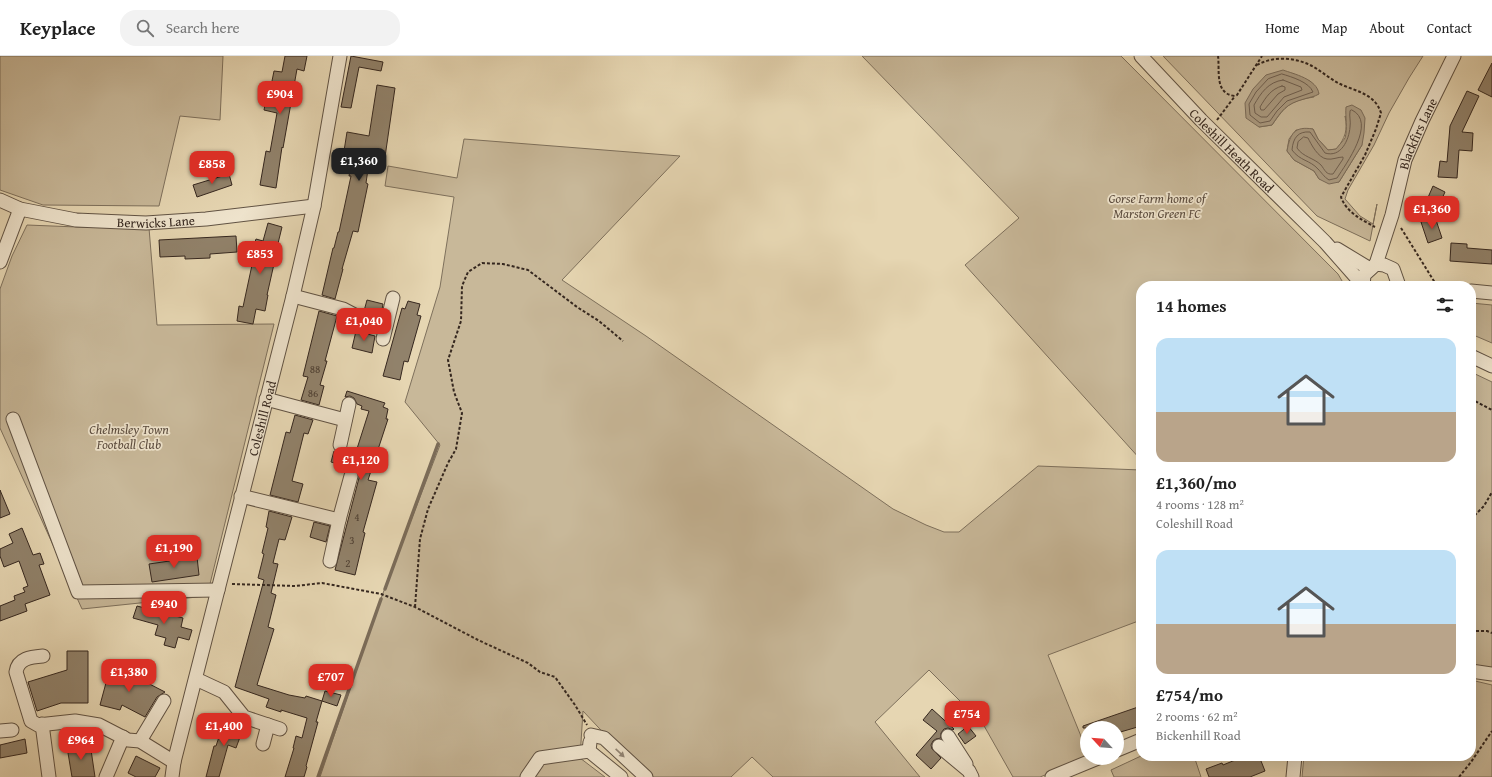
<!DOCTYPE html>
<html lang="en">
<head>
<meta charset="utf-8">
<style>
  :root { --surface:#fff; --page:#f2f2f2; --text:#222; --muted:#767676; --line:#e0e0e0; --accent:#d93025 }
  body { margin:0; font-family:"Gentium Book Plus",serif; background:var(--page); color:var(--text); height:100vh; display:flex; flex-direction:column; font-size:15px; white-space:nowrap }
  * { box-sizing:border-box; margin:0 }
  p { font-size:13px; color:var(--muted) }
  .icon { flex:none; width:22px; height:22px; fill:none; stroke:currentColor; stroke-width:2; stroke-linecap:round; stroke-linejoin:round }
  .map { position:relative; flex:1; overflow:hidden }
  .details { position:absolute; left:1136px; top:225px; width:340px; height:480px; display:flex; flex-direction:column; background:var(--surface); border-radius:16px; box-shadow:0 4px 16px #0002 }
  .details>* { flex:none }
  .needle { width:26px; rotate:296deg }
  .buttons { position:absolute; left:1080px; top:665px; display:grid; gap:8px }
  .buttons a { display:grid; place-items:center; width:44px; height:44px; border-radius:50%; background:var(--surface); box-shadow:0 4px 16px #0002; font-size:20px }
  .price { position:absolute; translate:-50% -34px; padding:0 9px; border-radius:8px; background:var(--accent); color:#fff; font-size:13px; line-height:26px; filter:drop-shadow(0 1px 2px #0008) }
  .price::after { content:''; position:absolute; left:50%; top:24px; width:12px; height:9px; margin-left:-6px; background:inherit; clip-path:polygon(0 0,100% 0,50% 100%) }
  .price.selected { background:#222; color:#fff }
  ul { padding:0; list-style:none }
  li { display:grid; align-content:center; gap:8px; height:212px; padding:0 20px }
  li span { display:grid; place-items:center; height:124px; border-radius:12px; color:#555 }
  li>.icon { margin-inline-start:auto }
  span .icon { width:72px; height:72px; fill:#fffc; stroke-width:1 }
  li b { font-size:17px }
  h2 { display:flex; justify-content:space-between; align-items:center; height:48px; padding:0 20px; font-size:17px }
  header { display:flex; align-items:center; gap:24px; box-sizing:border-box; height:56px; padding:0 20px; background:var(--surface); border-bottom:1px solid var(--line) }
  header strong { font-size:19px }
  nav { display:flex; gap:22px; margin-inline-start:auto; font-size:14px }
  .search { width:280px; height:36px; background:var(--page); display:flex; align-items:center; gap:10px; box-sizing:border-box; padding:0 14px; border-radius:16px; color:var(--muted); font-size:15px }
  .map>svg:first-child { display:block }
  .green { fill:#c8b899; stroke:#7e705c; fill-rule:evenodd }
  .water { fill:#aa9a80; stroke:#7b6c59 }
  .lines { fill:none; stroke-linecap:round; stroke-linejoin:round }
  .shore { stroke:#706050; stroke-width:1 }
  .stream { stroke:#7b6c59; stroke-width:3.5 }
  .building { fill:#91826b; stroke:#35271f }
  .minor-casing { stroke:#615344; stroke-width:15 }
  .path { stroke:#35271f; stroke-width:2; stroke-dasharray:3 2; stroke-linecap:butt }
  .minor { stroke:#efe4cd; stroke-width:13 }
  .oneway { fill:#928676 }
  .labels { text-anchor:middle; dominant-baseline:central; stroke-width:3.5; stroke-linejoin:round; paint-order:stroke }
  .number-label { font-size:11px; fill:#4c3e32 }
  .street-label { font-size:13px; fill:#35271f; stroke:#efe4cd }
  .park-label { font-size:13px; font-style:italic; fill:#5a4b3e; stroke:#efe4cd }
</style>
</head>
<body>
<header>
<strong>Keyplace</strong>
<div class="search"><svg class="icon" aria-label="search" viewBox="0 0 24 24"><circle cx="10" cy="10" r="6"/><path d="M15 15l6 6"/></svg>Search here</div>
<nav><a>Home</a><a>Map</a><a>About</a><a>Contact</a></nav>
</header>
<div class="map">
<svg width="1492" height="721" viewBox="0 0 1492 721">
  <rect width="100%" height="100%" fill="#e6d6b2"/>
  <filter id="stains"><feTurbulence type="fractalNoise" baseFrequency=".005" numOctaves="4"/><feColorMatrix values="0 0 0 0 .2 0 0 0 0 .09 0 0 0 0 .02 0 0 0 .5 -.17"/></filter>
  <radialGradient id="worn" r=".72"><stop offset=".6" stop-color="#630" stop-opacity="0"/><stop offset="1" stop-color="#630" stop-opacity=".3"/></radialGradient>
  <path class="green" d="M0,0h223l-3,64 -40,-4 -21,90 -116,-1 -43,-15z
    M862,0h259l217,218 7,12h-204v174l-176,-195 54,-47z
    M1163,0h260l-14,22 -20,35 -15,32 -26,45 -3,9 15,17 13,8 4,-20 -7,37 -53,-25zM1309,24l5,17c-24,4 -28,8 -42,28l-13,2zM1345,60l17,29 -23,37 -20,-3 -5,-8 -20,-11 -7,-9 2,-12 7,-9 17,-1 5,10 10,11 9,-1c8,-12 11,-18 8,-33z
    M464,83l216,17 -118,124 84,56 247,173 33,16 18,7h15l79,-66 103,4v150l-93,35 39,96v7h1l-48,19h-27l-30,-53 -54,-54 -54,52 45,55h-147l-21,-20 -21,20h-78l-40,-34 -30,-32 -3,47 25,19h-285l60,-176 60,-156 -35,-43 35,-115 14,-90 -69,-11 3,-20 69,12z
    M27,169l50,2 72,1 8,97 117,-1 -67,272 -125,13 -82,-181v-139l12,-33z
    M1471,247l21,2v38l-21,-9z
    M1471,316l21,10v288l-21,-3z
    M1471,624l21,5v92h-190l2,-21h167z
    M1141,700h53l7,21h-87l-3,-7z"/>
  <path class="water" d="M1283,14c11,4 34,9 36,24 -5,3 -9,3 -15,5 -18,5 -22,11 -32,26l-13,2 -13,-9 -1,-15 8,-14 13,-14z
    M1352,49l9,5 4,8 -1,15 -2,12 -23,37 -10,2 -10,-5 -5,-8 -20,-11 -7,-9c3,-18 8,-25 26,-22l5,10 10,11 8,-1c3,-4 7,-8 9,-11 3,-10 0,-21 1,-31z"/>
  <g class="lines">
    <path class="shore" d="M1282,18c10,3 27,8 31,18l-26,9 -10,10 -7,10 -10,2 -10,-8 -1,-11 7,-12 12,-13z
      M1283,24l18,7 1,3 -18,7 -17,20h-6l-6,-4 -1,-8c7,-12 14,-23 29,-25z
      M1282,30l3,1v3l-7,4 -14,16h-3l-1,-3c6,-10 11,-18 22,-21z
      M1352,54c25,12 -6,54 -15,68l-8,2c-6,-4 -7,-7 -11,-11 -8,-9 -18,-8 -26,-19 1,-12 6,-19 18,-18l15,21c16,5 24,-13 25,-26 1,-6 -1,-10 0,-16z
      M1304,81l4,1c3,6 10,20 19,21 5,1 11,-2 16,-2v2l-10,15c-7,1 -8,-4 -12,-9 -7,-7 -18,-8 -24,-17l1,-6z"/>
    <path class="stream" d="M385,533l53,-145
      M318,721l63,-178"/>
  </g>
  <path class="building" d="M285,0h22l-3,15 -7,-2 -14,79 -1,-1 -6,41 -16,-3 6,-34 4,1 7,-39 -13,-3 4,-19h2l4,-20 8,1z
    M351,0l32,6 -2,9 -22,-4 -8,41 -10,-1z
    M1492,7v34l-14,-7z
    M377,29l18,3 -10,69 -15,-2 -4,28 2,1 -10,48 -5,-1 -11,38h1l-8,30 -13,-4 11,-47h1l4,-16h1l12,-56h-2l4,-24 -9,-1 3,-19 22,4z
    M1467,35l12,5 -17,36 11,1 -1,18 -13,-1 -2,28 -19,-1 2,-16 7,1 3,-36z
    M229,118l3,11 -35,12 -4,-12z
    M1433,130l12,6 -10,22 -12,-5z
    M1435,161l7,21 -14,5 -7,-21z
    M268,167l14,4 -9,37h1l-7,31h1l-3,16 -9,-2 -3,15 -16,-3 2,-15 4,1 12,-56h-3l4,-12 7,2z
    M236,180l1,16 -27,2v4l-25,1v-3l-25,1 -1,-17z
    M1451,187l16,1v4l25,2v14l-42,-3z
    M367,244l16,4 -2,11 -17,-4z
    M408,245l12,3 -3,11 4,1 -13,46 -4,-1 -4,19 -17,-4 19,-68 3,1z
    M319,255l18,5 -12,45h2l-7,24 4,1 -5,19 -18,-5 7,-23 -5,-1z
    M356,275l19,5 -3,17 -20,-5z
    M347,335l38,12 -2,4 5,2 -2,10h2l-20,61 9,2 -14,50 2,1 -10,42 -20,-5 24,-92v-8l-28,-8 3,-11 15,5v-3l6,2 14,-44 -8,-2 1,-3 -5,-2 -3,-6 -4,-2 -5,1z
    M295,359l18,5 -5,14 -4,-1 -12,48 11,3 -5,18 -28,-7 16,-63 4,1z
    M0,434l10,24 -10,4z
    M269,455l23,6 -7,23 -6,-1 -6,24 5,1 -7,29 5,2 -8,32 6,2 -17,56 32,10 16,3 1,-2 16,5 -6,21h2l-12,44 1,1 -3,10h-19l9,-29h-1l3,-12 6,2 5,-20 -26,-8v2l-15,-5 3,-8 -34,-12 29,-107 -6,-2 6,-24 -2,-1 6,-25 -2,-1z
    M314,466l16,4 -4,16 -16,-5z
    M22,472l11,27 7,-2 4,11 -5,1 11,30 -25,9 2,7 -27,10v-15l15,-6 -1,-4 11,-4 -2,-4 5,-2 -9,-25 -15,6 -4,-11v-7l13,-6 -4,-9z
    M197,501l2,18 -47,7 -3,-18z
    M137,550l46,12 -2,9 11,3 -3,10 -11,-3 -3,11 -11,-3 2,-7 -11,-3 3,-10 -25,-7z
    M67,595h21v52h-27l-24,8 -9,-29 39,-12z
    M110,612l20,6 35,18 -8,5 -12,20 -23,-12 -2,5 -20,-5z
    M325,635l16,4 -4,11 -15,-5z
    M1141,650v20l-24,7v-5h-34v-2z
    M932,653l22,20 -1,1 -5,-2 -4,1 -3,4v5l-5,1 -3,2 -2,4 1,4 9,9 -10,11 -15,-14 21,-24 -14,-11z
    M225,663l19,7 -8,22 -8,-3 -9,32h-13l8,-31h2z
    M968,670l8,10 -11,8 -7,-10z
    M25,683l2,14 -27,5v-13z
    M90,687l5,34h-23l-5,-30z
    M136,700l24,12 -5,9h-19l-8,-4z
    M1245,700h14l6,15 -15,6h-41l-3,-8 16,-6 1,2z"/>
  <g class="lines">
    <g class="minor-casing">
      <g id="minor">
        <path id="s1" d="M1141,0l60,64 124,122 37,42"/>
        <path id="s2" d="M0,144l20,9 56,11 70,3 60,-4 108,-13"/>
        <path d="M1337,193l33,20"/>
        <path d="M0,206l20,-53"/>
        <path id="s3" d="M1376,208l16,-49 13,-55 17,-39 32,-65"/>
        <path d="M1363,230l1,-11 12,-11 8,1 9,4 6,17"/>
        <path d="M1471,235l21,2"/>
        <path d="M293,240l50,13 19,10 24,6"/>
        <path d="M383,283l10,-41"/>
        <path d="M1471,300l21,10"/>
        <path d="M266,343l79,21"/>
        <path d="M13,363l65,173 140,-2"/>
        <path d="M340,389l9,-41"/>
        <path d="M241,440l98,24"/>
        <path d="M330,505l9,-41 12,-44"/>
        <path d="M43,600c-12,1 -25,2 -27,16l15,49 7,4 37,-4 24,4 29,15 12,1 34,21"/>
        <path d="M1471,615l21,3"/>
        <path d="M196,623l28,13 20,25 36,12"/>
        <path d="M42,668l7,53"/>
        <path d="M0,675l12,-1"/>
        <path d="M591,679l13,3 42,39"/>
        <path d="M948,680l18,28"/>
        <path d="M140,685l24,-40"/>
        <path d="M590,686l-1,9 32,26"/>
        <path d="M263,688l5,-19"/>
        <path d="M939,690l30,25 3,6"/>
        <path d="M1117,694l24,-10"/>
        <path d="M106,721l17,-40"/>
        <path id="s4" d="M172,721l2,-15 119,-466 21,-90 26,-150"/>
        <path d="M527,721l13,-19 49,-7"/>
        <path d="M1052,721l46,-19"/>
        <path d="M1293,721l2,-21"/>
      </g>
    </g>
    <path class="path" d="M1218,0c2,14 -4,38 17,40l2,-1 25,-39
      M1257,9c16,-9 38,-8 55,1 9,5 17,12 26,17 16,8 37,10 43,30l-5,16 -11,26 -24,42c5,15 21,23 34,30
      M1217,64l18,-24
      M1401,172l36,58
      M1471,343l21,11
      M1471,463l13,-13 8,-14
      M232,528l63,2 27,-3 59,11 34,13 63,33 50,23 12,9 15,5 20,28 12,20
      M415,551l5,-68 8,-30 20,-46 8,-14 6,-36 -8,-21 -6,-32 13,-39 1,-35 6,-14 14,-9 21,1 25,6 49,37 22,14 24,20
      M1471,575h16l5,2
      M1459,721l12,-15 21,-31"/>
    <use href="#minor" class="minor"/>
  </g>
  <defs><path id="oneway-solid" d="M-6-.8H1V-3.2L6.5 0L1 3.2V.8H-6Z"/></defs>
  <use class="oneway" href="#oneway-solid" transform="translate(620 697) rotate(43)"/>
  <g class="labels">
    <g class="number-label">
      <text x="315" y="313">88</text>
      <text x="313" y="337">86</text>
      <text x="357" y="461">4</text>
      <text x="352" y="484">3</text>
      <text x="348" y="507">2</text>
    </g>
    <g class="street-label">
      <text stroke="none"><textPath href="#s3" startOffset="137">Blackfirs Lane</textPath></text>
      <text stroke="none"><textPath href="#s1" startOffset="131">Coleshill Heath Road</textPath></text>
      <text stroke="none"><textPath href="#s2" startOffset="159">Berwicks Lane</textPath></text>
      <text stroke="none"><textPath href="#s4" startOffset="370">Coleshill Road</textPath></text>
    </g>
    <g class="park-label">
      <text x="1157" y="142">Gorse Farm home of<tspan x="1157" dy="15">Marston Green FC</tspan></text>
      <text x="129" y="373">Chelmsley Town<tspan x="129" dy="15">Football Club</tspan></text>
    </g>
  </g>
  <rect width="100%" height="100%" filter="url(#stains)"/>
  <rect width="100%" height="100%" fill="url(#worn)"/>
</svg>
<div class="buttons">
<a><svg class="needle" viewBox="-14 -14 28 28"><path d="M0-13l5 13h-10z" fill="#e53935"/><path d="M0 13l5-13h-10z" fill="#767676"/></svg></a>
</div>
<b class="price" style="left:280px;top:59px">£904</b>
<b class="price selected" style="left:359px;top:126px">£1,360</b>
<b class="price" style="left:212px;top:129px">£858</b>
<b class="price" style="left:1432px;top:174px">£1,360</b>
<b class="price" style="left:260px;top:219px">£853</b>
<b class="price" style="left:364px;top:286px">£1,040</b>
<b class="price" style="left:361px;top:425px">£1,120</b>
<b class="price" style="left:174px;top:513px">£1,190</b>
<b class="price" style="left:164px;top:569px">£940</b>
<b class="price" style="left:129px;top:637px">£1,380</b>
<b class="price" style="left:331px;top:642px">£707</b>
<b class="price" style="left:967px;top:679px">£754</b>
<b class="price" style="left:224px;top:691px">£1,400</b>
<b class="price" style="left:81px;top:705px">£964</b>
<section class="details">
<h2>14 homes<svg class="icon" aria-label="filters" viewBox="0 0 24 24"><path d="M4 7h16M4 17h16"/><circle cx="9" cy="7" r="2"/><circle cx="15" cy="17" r="2"/></svg></h2>
<ul>
<li><span style="background:linear-gradient(#bfe0f5 60%,#b9a48a 0)"><svg class="icon" aria-label="home" viewBox="0 0 24 24"><path d="M3 11l9-7 9 7M6 9v11h12V9"/></svg></span><div><b>£1,360/mo</b><p>4 rooms · 128 m²</p><p>Coleshill Road</p></div></li>
<li><span style="background:linear-gradient(#bfe0f5 60%,#b9a48a 0)"><svg class="icon" aria-label="home" viewBox="0 0 24 24"><path d="M3 11l9-7 9 7M6 9v11h12V9"/></svg></span><div><b>£754/mo</b><p>2 rooms · 62 m²</p><p>Bickenhill Road</p></div></li>
</ul>
</section>
</div>
</body>
</html>
